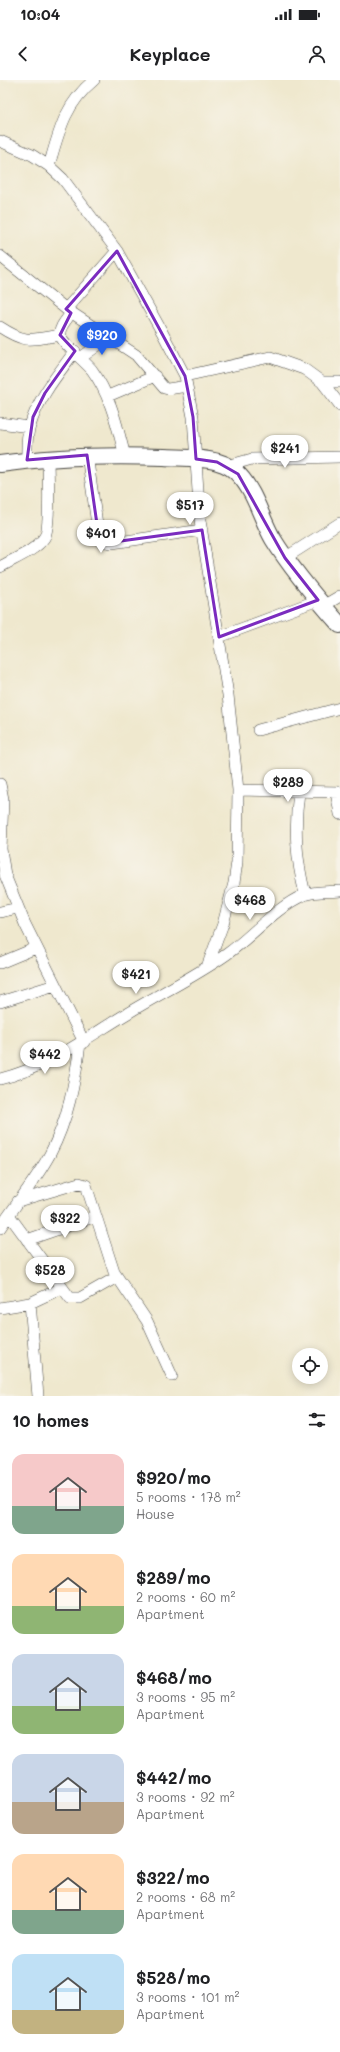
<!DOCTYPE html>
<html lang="en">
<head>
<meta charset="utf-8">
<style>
  :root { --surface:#fff; --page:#f6f6f6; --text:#202124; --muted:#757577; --accent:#2563eb }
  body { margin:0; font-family:Mali,sans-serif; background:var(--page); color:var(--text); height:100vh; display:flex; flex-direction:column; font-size:15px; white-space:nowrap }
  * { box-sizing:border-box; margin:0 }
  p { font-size:13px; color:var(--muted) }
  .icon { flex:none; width:22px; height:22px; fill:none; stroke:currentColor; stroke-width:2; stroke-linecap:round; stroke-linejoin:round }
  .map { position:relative; height:1316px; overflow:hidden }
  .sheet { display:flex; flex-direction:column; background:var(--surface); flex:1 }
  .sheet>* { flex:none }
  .fabs { position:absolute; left:292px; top:1268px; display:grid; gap:8px }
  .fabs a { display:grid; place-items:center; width:36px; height:36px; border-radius:50%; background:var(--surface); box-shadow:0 2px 10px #0003; font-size:20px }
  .price { position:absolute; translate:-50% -34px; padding:0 9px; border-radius:14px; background:#fff; color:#222; font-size:13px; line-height:26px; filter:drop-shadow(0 1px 2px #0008) }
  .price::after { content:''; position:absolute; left:50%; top:24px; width:12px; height:9px; margin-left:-6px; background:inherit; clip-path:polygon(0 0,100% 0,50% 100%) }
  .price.active { background:var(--accent); color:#fff }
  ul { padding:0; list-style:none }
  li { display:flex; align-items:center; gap:12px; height:100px; padding:0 12px }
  li span { display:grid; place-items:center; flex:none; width:112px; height:80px; border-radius:12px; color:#555 }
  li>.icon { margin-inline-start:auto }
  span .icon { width:48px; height:48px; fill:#fffc; stroke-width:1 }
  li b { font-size:17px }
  h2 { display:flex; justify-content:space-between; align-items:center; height:48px; padding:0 12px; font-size:17px }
  .status { display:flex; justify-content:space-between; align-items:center; height:28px; padding:0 20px; background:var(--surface); direction:ltr }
  .status svg { height:11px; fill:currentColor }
  header { display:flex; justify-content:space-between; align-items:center; height:52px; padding:0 12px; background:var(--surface); font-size:18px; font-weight:700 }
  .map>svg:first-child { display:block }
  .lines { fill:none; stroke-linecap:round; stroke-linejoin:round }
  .street-casing { stroke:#484743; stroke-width:12 }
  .secondary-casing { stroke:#484743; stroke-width:18 }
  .street { stroke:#fff; stroke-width:11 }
  .secondary { stroke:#fff; stroke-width:16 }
  .marked { fill:none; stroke:#7b2cbf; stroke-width:3; stroke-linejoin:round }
</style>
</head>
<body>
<div class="status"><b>10:04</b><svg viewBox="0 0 49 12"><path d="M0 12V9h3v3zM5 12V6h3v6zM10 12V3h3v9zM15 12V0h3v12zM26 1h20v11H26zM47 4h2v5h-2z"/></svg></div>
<header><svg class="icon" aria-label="back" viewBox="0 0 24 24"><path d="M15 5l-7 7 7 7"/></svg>Keyplace<svg class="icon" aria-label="person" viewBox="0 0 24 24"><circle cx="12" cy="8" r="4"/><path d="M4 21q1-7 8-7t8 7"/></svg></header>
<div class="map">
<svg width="340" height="1316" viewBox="0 0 340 1316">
  <rect width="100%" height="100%" fill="#f7f3e8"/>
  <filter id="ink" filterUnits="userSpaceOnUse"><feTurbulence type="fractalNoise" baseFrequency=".025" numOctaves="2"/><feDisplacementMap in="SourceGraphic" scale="8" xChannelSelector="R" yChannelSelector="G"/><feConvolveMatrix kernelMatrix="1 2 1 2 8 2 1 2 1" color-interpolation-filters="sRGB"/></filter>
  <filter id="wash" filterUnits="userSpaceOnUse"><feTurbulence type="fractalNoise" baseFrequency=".012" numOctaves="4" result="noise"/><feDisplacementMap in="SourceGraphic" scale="16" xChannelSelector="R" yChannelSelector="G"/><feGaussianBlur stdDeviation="0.9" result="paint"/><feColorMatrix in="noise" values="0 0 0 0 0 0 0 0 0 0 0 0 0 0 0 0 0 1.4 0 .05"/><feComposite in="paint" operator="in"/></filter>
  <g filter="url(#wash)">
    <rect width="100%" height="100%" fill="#efe8ce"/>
  </g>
  <g filter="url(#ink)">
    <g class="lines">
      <g class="street-casing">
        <path id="street" d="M0,61l32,14 17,11 14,13 54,72 45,81 23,44 8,41 7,103 28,175 10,95 -1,72 -3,21 -11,41 -16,43
          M49,86c10,-35 16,-62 45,-86
          M0,176l66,53 70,46 28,33 4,1 19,-3
          M66,229l51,-58
          M71,233c-3,5 -12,14 -11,21 1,9 26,28 32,36 19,26 25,56 33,86
          M0,247c26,17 31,13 60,8
          M82,277l27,-20
          M185,296l85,-19 34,12 18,13 18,23
          M322,302h18
          M108,316l47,-20
          M0,343l29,4
          M87,375l12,83 2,3 11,2 90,-13
          M27,380c0,-11 -1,-23 3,-34 8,-28 28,-52 45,-75
          M227,386l25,-7 88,-2
          M285,478l55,-35
          M0,487c13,-8 35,-16 44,-29 7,-9 4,-66 4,-80
          M323,526l17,-10
          M219,557l99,-37
          M258,650l82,-22
          M0,704l3,15 -2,50 4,26 20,49 59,118
          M238,710l102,2
          M299,712c-5,37 -3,66 6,102
          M336,712l4,22
          M0,832l18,-4
          M0,883l36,-15
          M0,922l55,-17
          M0,999c49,-12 86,-41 128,-66 33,-20 68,-37 99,-59 25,-18 49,-47 77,-59 10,-4 25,-3 36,-4
          M18,1121l61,-18 7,2 28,87 33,49 25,55
          M9,1135l61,83h10l37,-21
          M0,1148c16,-24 36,-48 50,-74 18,-34 25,-72 30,-110
          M27,1160l69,-24
          M30,1223l8,93
          M0,1228l30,-5 32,-15"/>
      </g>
      <g class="secondary-casing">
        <path id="secondary" d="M0,384c56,-8 107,-9 164,-7 17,1 37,0 54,5 7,2 16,7 21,13 16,17 22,43 34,64 19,31 43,59 67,86"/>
      </g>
      <use href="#street" class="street"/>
      <use href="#secondary" class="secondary"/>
    </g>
  </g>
  <path class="marked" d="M117,171l68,125 8,41 3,42 21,3 21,12 47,84 33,42 -99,37 -17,-107 -96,13 -7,-5 -12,-83 -60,5 6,-43 12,-24 30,-42 -15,-16 11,-22 -5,-4z"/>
</svg>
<div class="fabs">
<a><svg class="icon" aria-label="locate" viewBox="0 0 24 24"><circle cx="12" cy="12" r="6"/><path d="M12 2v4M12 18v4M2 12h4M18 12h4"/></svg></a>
</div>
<b class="price active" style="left:102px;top:276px">$920</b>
<b class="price" style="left:285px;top:389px">$241</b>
<b class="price" style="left:190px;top:446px">$517</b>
<b class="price" style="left:101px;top:474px">$401</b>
<b class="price" style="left:288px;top:723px">$289</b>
<b class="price" style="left:250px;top:841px">$468</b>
<b class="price" style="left:136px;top:915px">$421</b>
<b class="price" style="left:45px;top:995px">$442</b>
<b class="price" style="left:65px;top:1159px">$322</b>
<b class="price" style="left:50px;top:1211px">$528</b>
</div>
<section class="sheet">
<h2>10 homes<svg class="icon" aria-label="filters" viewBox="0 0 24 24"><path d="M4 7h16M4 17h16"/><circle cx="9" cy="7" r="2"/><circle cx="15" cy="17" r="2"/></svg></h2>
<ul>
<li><span style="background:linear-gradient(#f6c9c9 65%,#7fa58c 0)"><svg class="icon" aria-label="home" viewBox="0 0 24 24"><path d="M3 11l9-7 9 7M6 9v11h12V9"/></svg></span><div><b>$920/mo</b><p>5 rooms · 178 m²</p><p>House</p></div></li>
<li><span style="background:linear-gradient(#ffd9b3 65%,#8fb573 0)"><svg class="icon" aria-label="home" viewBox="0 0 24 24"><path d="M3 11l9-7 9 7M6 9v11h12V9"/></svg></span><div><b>$289/mo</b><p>2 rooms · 60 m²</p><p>Apartment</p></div></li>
<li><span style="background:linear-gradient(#c9d6e8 65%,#8fb573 0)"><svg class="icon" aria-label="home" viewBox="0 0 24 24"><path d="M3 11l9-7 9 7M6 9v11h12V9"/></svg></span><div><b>$468/mo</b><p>3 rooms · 95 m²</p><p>Apartment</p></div></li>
<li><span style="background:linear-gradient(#c9d6e8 60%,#b9a48a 0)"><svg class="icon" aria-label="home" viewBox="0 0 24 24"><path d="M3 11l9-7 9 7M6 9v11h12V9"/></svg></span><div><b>$442/mo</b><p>3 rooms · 92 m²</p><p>Apartment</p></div></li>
<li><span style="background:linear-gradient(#ffd9b3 70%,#7fa58c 0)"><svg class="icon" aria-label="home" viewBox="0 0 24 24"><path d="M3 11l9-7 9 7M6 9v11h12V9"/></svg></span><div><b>$322/mo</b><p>2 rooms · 68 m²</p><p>Apartment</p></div></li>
<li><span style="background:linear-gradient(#bfe0f5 70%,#c2b280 0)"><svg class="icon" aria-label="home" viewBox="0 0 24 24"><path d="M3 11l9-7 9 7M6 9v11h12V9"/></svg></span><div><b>$528/mo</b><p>3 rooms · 101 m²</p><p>Apartment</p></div></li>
</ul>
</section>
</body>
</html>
